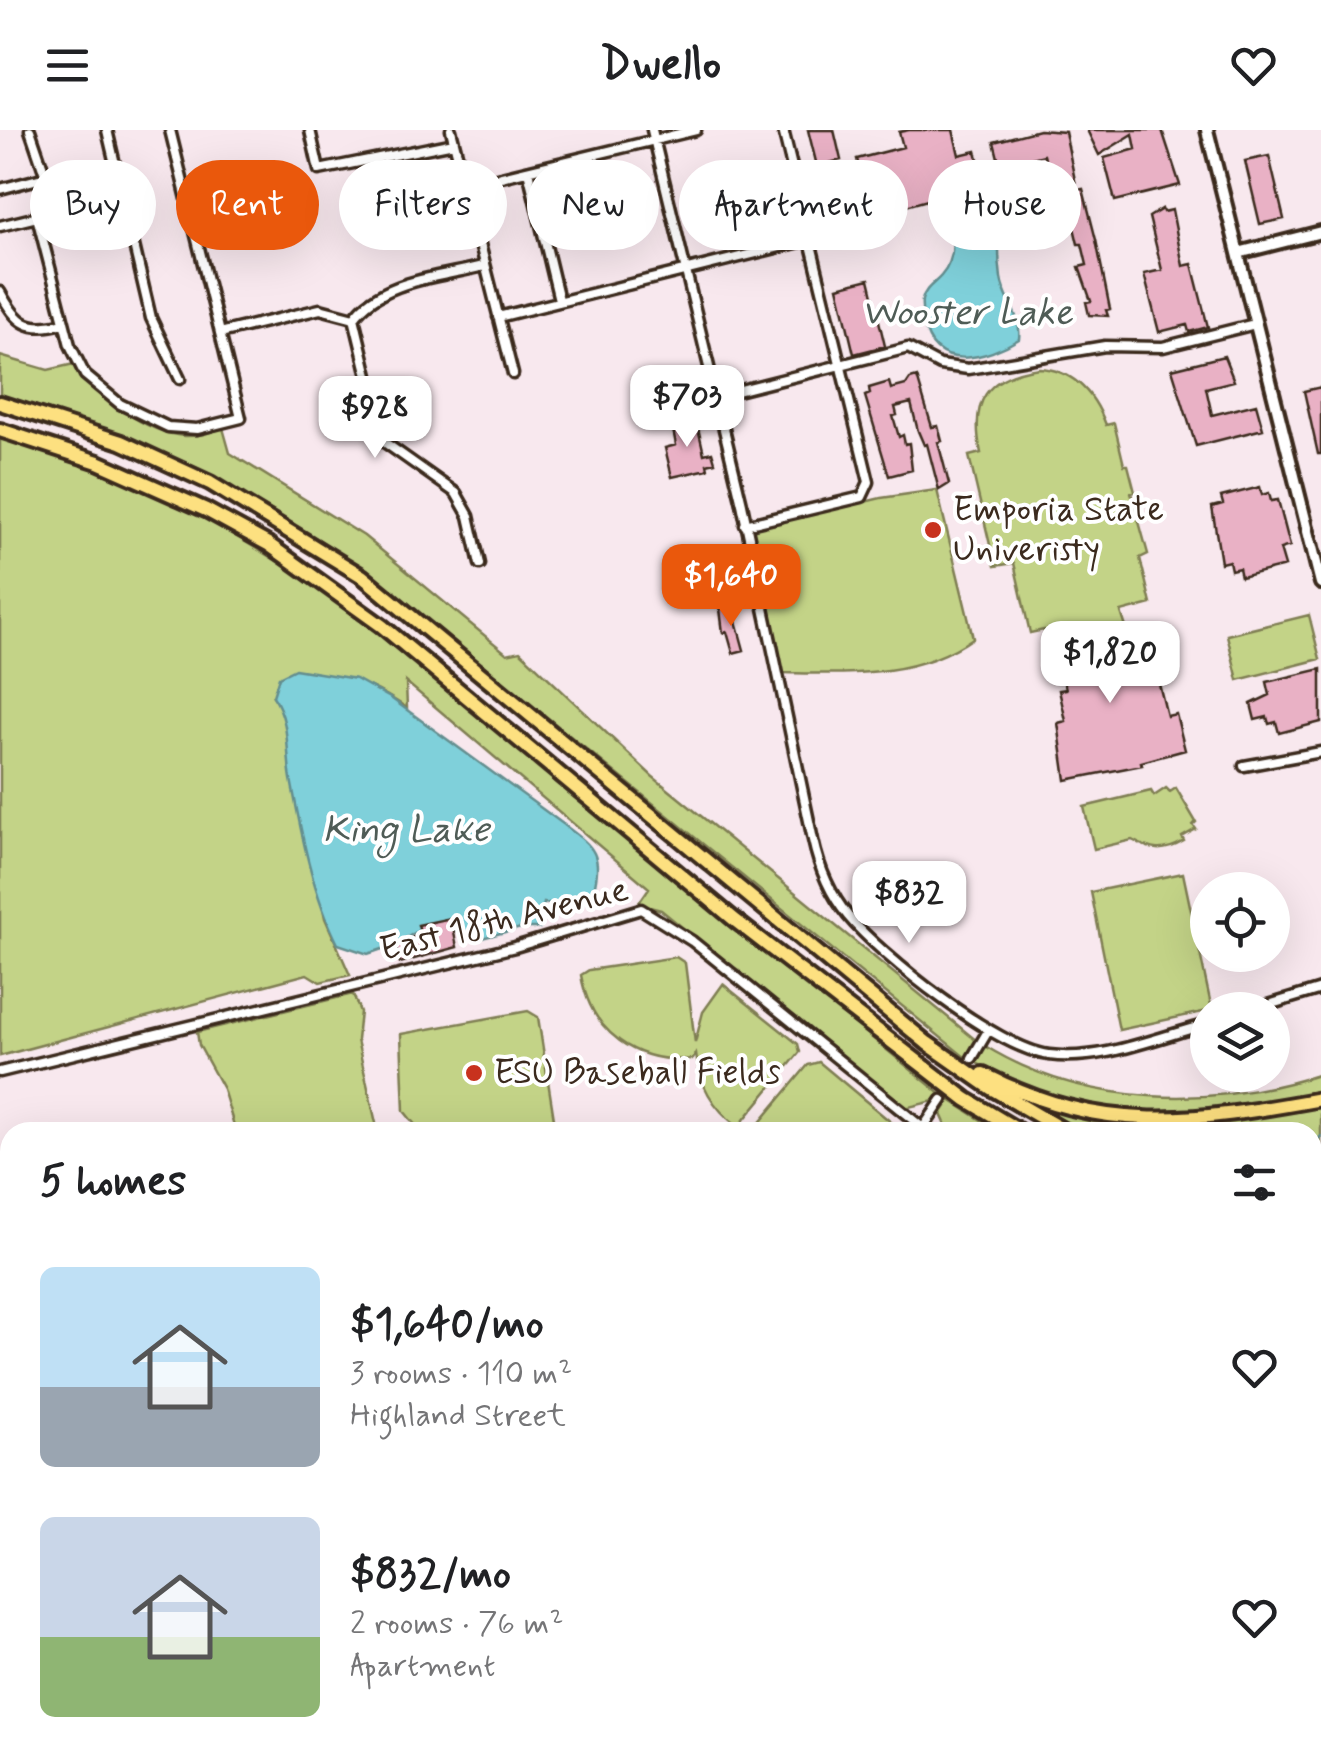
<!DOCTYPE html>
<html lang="en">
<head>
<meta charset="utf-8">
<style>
  :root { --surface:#fff; --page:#f6f6f6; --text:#202124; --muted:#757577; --accent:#ea580c }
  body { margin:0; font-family:Mynerve,sans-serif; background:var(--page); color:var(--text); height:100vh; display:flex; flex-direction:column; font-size:38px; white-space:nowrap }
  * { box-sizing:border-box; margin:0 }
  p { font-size:32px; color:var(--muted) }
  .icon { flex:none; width:55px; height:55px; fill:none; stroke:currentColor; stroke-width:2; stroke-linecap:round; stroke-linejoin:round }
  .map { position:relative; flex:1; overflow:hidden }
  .side { position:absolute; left:0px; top:992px; width:1322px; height:642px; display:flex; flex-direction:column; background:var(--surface); border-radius:30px 30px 0 0; box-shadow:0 10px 40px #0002 }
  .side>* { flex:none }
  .banner { position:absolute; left:30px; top:30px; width:1262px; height:90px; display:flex; gap:20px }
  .controls { position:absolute; left:1190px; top:742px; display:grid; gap:20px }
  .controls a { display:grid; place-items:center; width:100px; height:100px; border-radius:50%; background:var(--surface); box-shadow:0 10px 40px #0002; font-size:50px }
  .price { position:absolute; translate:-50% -85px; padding:0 22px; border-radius:20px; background:#fff; color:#222; font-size:32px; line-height:65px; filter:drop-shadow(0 2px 5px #0008) }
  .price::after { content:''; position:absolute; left:50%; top:60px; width:30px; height:22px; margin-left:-15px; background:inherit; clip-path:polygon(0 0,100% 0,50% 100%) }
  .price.selected { background:var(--accent); color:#fff }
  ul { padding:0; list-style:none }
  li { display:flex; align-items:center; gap:30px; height:250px; padding:0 40px }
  li span { display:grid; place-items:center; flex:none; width:280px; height:200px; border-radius:15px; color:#555 }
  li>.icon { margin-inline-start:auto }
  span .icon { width:120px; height:120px; fill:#fffc; stroke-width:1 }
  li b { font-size:42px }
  h2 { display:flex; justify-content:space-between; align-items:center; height:120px; padding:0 40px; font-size:42px }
  .tag { padding:0 35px; border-radius:45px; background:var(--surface); box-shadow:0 10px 40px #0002; font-size:35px; line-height:90px }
  .tag.selected { background:var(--accent); color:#fff }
  header { display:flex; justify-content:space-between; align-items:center; height:130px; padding:0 40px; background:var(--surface); font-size:45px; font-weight:800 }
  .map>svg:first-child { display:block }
  .green { fill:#c3d387; stroke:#7f7e52; stroke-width:2.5 }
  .water { fill:#7fd0da; stroke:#648e8f; stroke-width:2.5 }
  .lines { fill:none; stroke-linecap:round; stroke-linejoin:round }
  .stream { stroke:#648e8f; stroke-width:2.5 }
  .river { stroke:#7fd0da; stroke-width:15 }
  .building { fill:#e9b1c5; stroke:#3b2a1e; stroke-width:2.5 }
  .street-tunnel { stroke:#d2c2c4; stroke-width:8; stroke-dasharray:8 4; stroke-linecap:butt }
  .street-casing { stroke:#3b2a1e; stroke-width:15 }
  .secondary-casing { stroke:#3b2a1e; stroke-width:18 }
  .highway-casing { stroke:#3b2a1e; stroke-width:20 }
  .street { stroke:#fff; stroke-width:8 }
  .secondary { stroke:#fff; stroke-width:10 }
  .highway { stroke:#fde080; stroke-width:12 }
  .poi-dot { fill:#c8321e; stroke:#fff; stroke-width:4 }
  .labels { text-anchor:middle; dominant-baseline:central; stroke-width:8; stroke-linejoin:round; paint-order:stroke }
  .poi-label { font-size:35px; fill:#3b2a1e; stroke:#fff; text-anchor:start }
  .street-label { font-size:35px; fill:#3b2a1e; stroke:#fff }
  .water-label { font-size:38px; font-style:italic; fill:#4f5c56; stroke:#fff }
</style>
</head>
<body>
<header><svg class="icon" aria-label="menu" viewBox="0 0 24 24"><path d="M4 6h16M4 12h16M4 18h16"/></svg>Dwello<svg class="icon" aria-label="heart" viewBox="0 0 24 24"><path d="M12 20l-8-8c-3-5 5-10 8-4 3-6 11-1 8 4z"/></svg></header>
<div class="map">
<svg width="1321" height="1634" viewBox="0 0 1321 1634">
  <rect width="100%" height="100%" fill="#f8e8ee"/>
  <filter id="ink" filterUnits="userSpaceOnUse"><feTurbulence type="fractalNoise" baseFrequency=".01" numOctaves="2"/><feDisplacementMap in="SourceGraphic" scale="20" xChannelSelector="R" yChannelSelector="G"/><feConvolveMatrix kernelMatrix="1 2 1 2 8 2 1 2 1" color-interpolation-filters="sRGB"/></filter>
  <g filter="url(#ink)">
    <path class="green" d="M0,226l48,14 26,-6c21,31 72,69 110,72 14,1 26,-4 39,-8l7,25 134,83 143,118 13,-3 132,125 325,265 -11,17 -590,-480c-120,-85 -235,-143 -376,-183z
      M1039,238c35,2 55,25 67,57l8,-2 10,42h4l7,27 -4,1 17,61 -8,4 11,46 -30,8 9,28 -10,3 -1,-10 -41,11 -4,-14 -29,7 -1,-7 -14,3 -16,-70 -19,3 -26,-110 12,-3c-11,-51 4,-77 58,-85z
      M0,307l109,36 87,39 127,77 619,506 -4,5 -33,8 -244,-198 -23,-6 11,-16 -243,-206 1,26c-59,-39 -70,-33 -134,-12l11,16 41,206 25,57 -30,7 -13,-8 -307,82z
      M937,360l36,148c-56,40 -123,36 -190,35l-31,-144 129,-31z
      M1309,485l11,44 -82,21 -11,-45z
      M1166,658l4,4 6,-4 20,34 -3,3 3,4 -14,8 2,4c-22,13 -33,9 -52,-1l-38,9 -10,-42 67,-16 3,5z
      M1183,743l29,137 -93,20 -28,-138z
      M676,827l9,6 10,80 8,-31 20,-28 75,60 2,8 -62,75c-25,-19 -39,-42 -42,-73l-3,5c-57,5 -102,-26 -112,-84l8,-5z
      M353,864l7,18 -3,28 21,92h-142l-13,-43 -24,-44 -2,-13z
      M528,881l10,6 18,115h-135l-17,-21 -3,-77z
      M985,916c99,61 227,63 336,28v21c-131,23 -226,35 -348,-34z
      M819,932l73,61 -8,9h-132l56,-67z
      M1030,969c32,9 65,21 98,24 65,7 129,-9 193,-19v120l-8,-3 -1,-89h-230l-54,-30z
      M950,970l50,32h-51l-8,-18z
      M1313,1228l8,6v388l-9,-9z
      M342,1625h244l-4,9h-240z"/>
    <path class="water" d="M986,75l8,1 8,9c-4,22 -4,41 -1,63 3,22 21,37 18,61 -32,20 -86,35 -95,-16 -1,-6 -3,-16 -2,-23 3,-12 12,-16 19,-24 16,-18 13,-39 5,-59l10,-8z
      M295,539l61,10 36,20 171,125c32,24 40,29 30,70 -25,20 -22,13 -49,9l-4,25h-19l-43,11 -35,-14 -20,3 -29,17 -26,9 -30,-10c-25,-49 -37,-111 -47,-165 -5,-29 -1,-58 -18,-83l6,-19z"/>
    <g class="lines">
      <path class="stream" d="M1312,1017l9,-11"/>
      <path class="river" d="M0,1503l10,-27
        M391,1625l1,9
        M1311,1625l9,9
        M541,1634l3,-9"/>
    </g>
    <path class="building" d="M808,0h26l7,30 -24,6z
      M909,0h44l6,25 17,-4 9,33 -118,33 -1,-7 -14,3 -2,-7 -15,4 -5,-31 29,-12 -2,-8 46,-12 -4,-15z
      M1039,0l26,2 12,58 6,-1 13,51 14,69 -4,1 2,6 -19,-1 -3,-13 5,-1 -12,-34 8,-2 -5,-21h-4l-13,-54 -4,1 -2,-7 -7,2 -8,-31 -44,11 -6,-24z
      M1087,0h75l18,55 -65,16 -11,-43 32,-9 -3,-15 -34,21z
      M1269,26l15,63 -24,5 -15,-63z
      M1162,79l1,3 9,-2 11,56 9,-2 16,63 -19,5 -2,-7 -28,7 -15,-58 18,-4 -13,-53z
      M869,149l16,67 -31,8 -16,-67z
      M1224,226l10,25 -28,7 6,27 44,-11 7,25 -67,17 -24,-77z
      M917,247l15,50 6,-1 4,15 -4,1 11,42 -10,6 -12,-46 -3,1 -6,-14 -7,-28 -16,4 2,8 -4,1 6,21 4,-2 2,9 4,-1 3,27 -23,6 -24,-80 5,-2 -1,-6 20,-6 2,7 15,-4 4,-6z
      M1321,257v67h-3l-14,-63z
      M696,289l8,35 8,-2 3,10 -8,2 1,5 -36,8 -7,-29 11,-3 -4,-21z
      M1260,357l2,8 7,-2 2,8 7,-1 12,46 -10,3 5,17 -44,11 -2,-9 -8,2 -2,-9 -8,2 -9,-56 11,-3 -2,-7z
      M732,476l12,44 -11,3 -6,-21 -4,1 -3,-24z
      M1074,500l4,14 39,-10 3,9 21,-5 9,35 6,-1 11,44 9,-2 9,36 -44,12 1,3 -76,15 -8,-57 8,-2 -7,-31 7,-1 -9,-31 -5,2 -7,-23z
      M1321,539v53l-42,11 -3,-11 -7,2 -2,-7 -12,3 -4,-16 19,-9 -3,-13z
      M451,788l6,29 -57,16 -4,-16 24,-14 -2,-8z"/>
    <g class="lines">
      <path class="street-tunnel" d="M942,970l30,-42"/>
      <g class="street-casing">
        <path id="street" d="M30,0l16,47 -9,40 33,128 15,30 35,29 48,23 29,2 44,-11 -71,-288
          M107,0l44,188 29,61
          M310,0l9,40 135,-27
          M451,0l62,244
          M652,0l90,374 71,336c6,28 17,54 35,76 35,42 149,132 201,139 52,7 109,-18 159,-31
          M528,41l31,129
          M464,56l232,-56
          M0,59l46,-12
          M0,96l37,-9
          M0,162c18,33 28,40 64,31
          M498,187l391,-97
          M354,188l30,124 72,51 13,23 11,48
          M220,203l100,-24 34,9c27,-38 87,-41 130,-52
          M717,266l191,-48 32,17 28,4 137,-23 58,1 92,-23
          M745,395l117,-28 7,-15 -86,-352
          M1244,636l77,-14
          M1252,880l69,-21
          M972,928l16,-27
          M0,942l515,-125 126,-38 51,32 231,187 19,-28"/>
      </g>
      <g class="secondary-casing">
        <path id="secondary" d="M1207,0l114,453
          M1238,123l83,-21"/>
      </g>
      <g class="highway-casing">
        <path id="highway" d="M0,273l121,39 89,41 152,93 565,467 64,45 75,44
          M0,300l98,32 108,48 62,34 114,82 354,295 230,178 55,33
          M983,944c120,62 211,48 338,25
          M1312,1100l9,2
          M1312,1123l9,2
          M1312,1220l9,5"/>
      </g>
      <use href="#street" class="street"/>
      <use href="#secondary" class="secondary"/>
      <use href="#highway" class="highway"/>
    </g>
  </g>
  <g class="poi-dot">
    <circle cx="933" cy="400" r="10"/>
    <circle cx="474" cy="943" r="10"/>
  </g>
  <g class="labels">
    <g class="poi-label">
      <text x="953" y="380">Emporia State<tspan x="953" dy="40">Univeristy</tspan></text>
      <text x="494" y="943">ESU Baseball Fields</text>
    </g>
    <g class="street-label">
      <text transform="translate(504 790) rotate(-14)">East 18th Avenue</text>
    </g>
    <g class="water-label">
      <text x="967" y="183">Wooster Lake</text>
      <text x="406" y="700">King Lake</text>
    </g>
  </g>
</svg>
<div class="controls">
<a><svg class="icon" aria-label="locate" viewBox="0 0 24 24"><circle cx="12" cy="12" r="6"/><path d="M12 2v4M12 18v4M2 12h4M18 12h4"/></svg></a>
<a><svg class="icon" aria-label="layers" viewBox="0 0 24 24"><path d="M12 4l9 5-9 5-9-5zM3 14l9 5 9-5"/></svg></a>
</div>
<b class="price" style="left:687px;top:320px">$703</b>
<b class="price" style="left:375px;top:331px">$928</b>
<b class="price selected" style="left:731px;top:499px">$1,640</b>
<b class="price" style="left:1110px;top:576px">$1,820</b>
<b class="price" style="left:909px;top:816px">$832</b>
<div class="banner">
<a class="tag">Buy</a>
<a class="tag selected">Rent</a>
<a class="tag">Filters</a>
<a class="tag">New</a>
<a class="tag">Apartment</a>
<a class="tag">House</a>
</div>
<section class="side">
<h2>5 homes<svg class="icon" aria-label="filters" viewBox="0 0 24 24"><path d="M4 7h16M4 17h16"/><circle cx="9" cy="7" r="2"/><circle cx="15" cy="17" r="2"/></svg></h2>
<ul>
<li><span style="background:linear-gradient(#bfe0f5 60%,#9aa5b1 0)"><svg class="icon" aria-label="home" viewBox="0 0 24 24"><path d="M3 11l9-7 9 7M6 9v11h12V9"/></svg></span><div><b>$1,640/mo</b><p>3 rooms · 110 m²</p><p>Highland Street</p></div><svg class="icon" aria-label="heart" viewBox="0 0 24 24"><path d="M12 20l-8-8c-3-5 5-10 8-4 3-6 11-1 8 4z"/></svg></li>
<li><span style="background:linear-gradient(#c9d6e8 60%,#8fb573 0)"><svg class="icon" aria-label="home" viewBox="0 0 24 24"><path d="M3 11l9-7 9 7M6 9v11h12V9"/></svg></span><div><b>$832/mo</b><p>2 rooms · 76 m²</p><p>Apartment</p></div><svg class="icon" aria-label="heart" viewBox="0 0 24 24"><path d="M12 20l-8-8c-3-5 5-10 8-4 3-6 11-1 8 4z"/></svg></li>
</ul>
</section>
</div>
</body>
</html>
